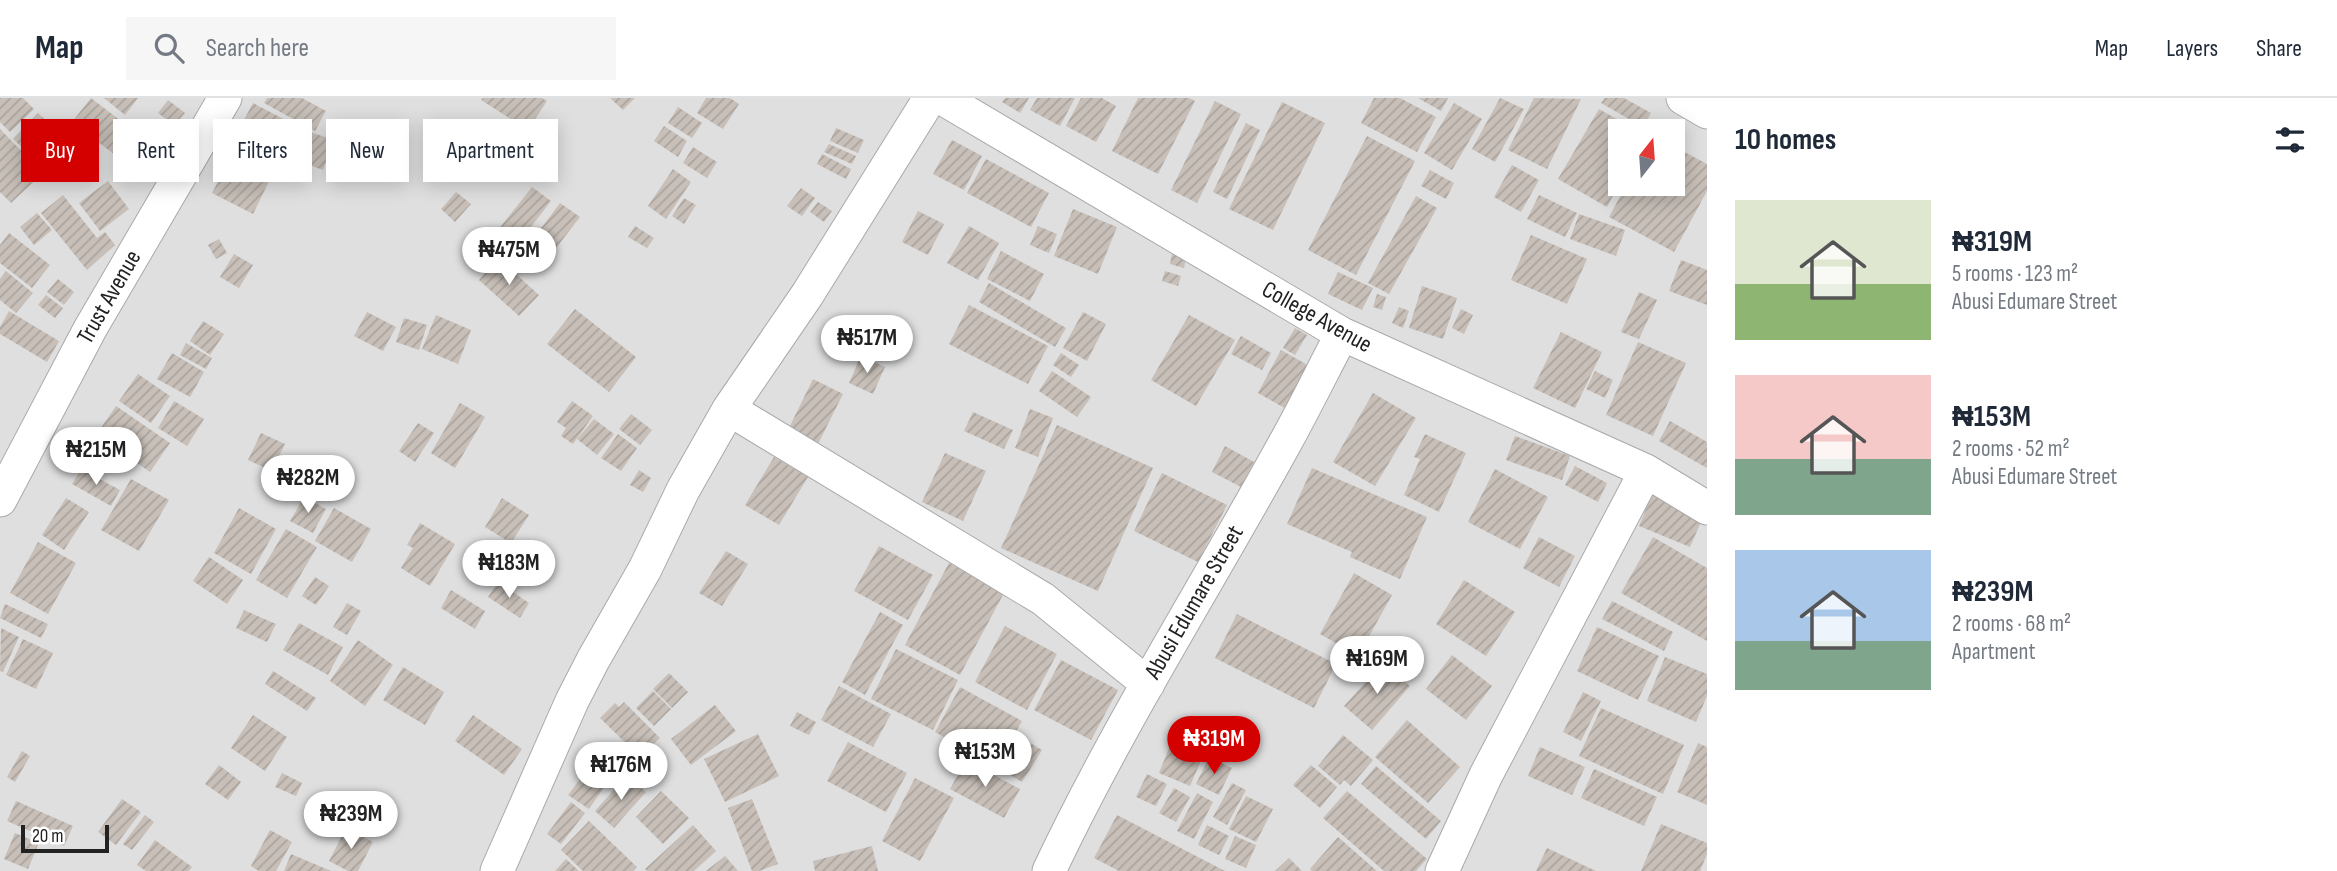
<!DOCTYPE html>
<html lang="en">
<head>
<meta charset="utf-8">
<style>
  :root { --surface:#fff; --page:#f6f6f7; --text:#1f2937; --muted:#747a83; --line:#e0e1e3; --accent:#d40000 }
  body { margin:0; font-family:"Sofia Sans Condensed",sans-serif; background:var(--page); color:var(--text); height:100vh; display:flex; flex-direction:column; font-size:26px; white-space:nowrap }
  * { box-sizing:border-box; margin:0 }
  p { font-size:23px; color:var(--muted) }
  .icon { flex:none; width:38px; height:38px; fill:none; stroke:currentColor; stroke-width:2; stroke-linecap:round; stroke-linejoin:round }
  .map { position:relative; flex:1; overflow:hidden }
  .panel { display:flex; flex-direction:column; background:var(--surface); width:630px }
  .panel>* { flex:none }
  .top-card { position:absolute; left:21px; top:21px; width:665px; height:63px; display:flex; gap:14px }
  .needle { width:46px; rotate:17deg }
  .fabs { position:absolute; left:1608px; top:21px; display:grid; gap:14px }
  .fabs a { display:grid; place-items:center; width:77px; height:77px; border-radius:0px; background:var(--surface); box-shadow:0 4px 18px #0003; font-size:35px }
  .scale { position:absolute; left:21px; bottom:18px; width:88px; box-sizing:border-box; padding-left:7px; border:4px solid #222; border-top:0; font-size:19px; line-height:24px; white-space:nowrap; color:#222; -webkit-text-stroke:5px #fff; paint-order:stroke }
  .price { position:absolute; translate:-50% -60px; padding:0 16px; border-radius:24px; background:#fff; color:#222; font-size:23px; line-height:46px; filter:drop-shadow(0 2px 4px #0008) }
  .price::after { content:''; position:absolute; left:50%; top:42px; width:21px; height:16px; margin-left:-10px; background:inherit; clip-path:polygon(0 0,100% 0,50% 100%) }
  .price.on { background:var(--accent); color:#fff }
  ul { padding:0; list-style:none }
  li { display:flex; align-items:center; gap:21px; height:175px; padding:0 28px }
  li span { display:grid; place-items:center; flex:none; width:196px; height:140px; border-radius:0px; color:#555 }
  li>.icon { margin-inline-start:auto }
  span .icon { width:84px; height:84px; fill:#fffc; stroke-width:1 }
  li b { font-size:30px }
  h2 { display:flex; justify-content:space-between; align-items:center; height:84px; padding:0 28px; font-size:30px }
  .pill { padding:0 24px; border-radius:0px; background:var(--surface); box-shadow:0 4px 18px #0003; font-size:24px; line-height:63px }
  .pill.on { background:var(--accent); color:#fff }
  header { display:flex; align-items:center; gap:42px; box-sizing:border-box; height:98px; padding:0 35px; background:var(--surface); border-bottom:2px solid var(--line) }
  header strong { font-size:33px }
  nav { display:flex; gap:38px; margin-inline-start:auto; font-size:24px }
  .search { width:490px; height:63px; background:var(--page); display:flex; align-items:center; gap:18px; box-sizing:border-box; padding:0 24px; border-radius:0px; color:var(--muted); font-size:26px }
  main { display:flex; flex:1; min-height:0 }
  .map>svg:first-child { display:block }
  .residential { fill:#e0dfdf; fill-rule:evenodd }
  .building { fill:url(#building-hatch) }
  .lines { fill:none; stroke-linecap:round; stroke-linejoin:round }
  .minor-casing { stroke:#a9a9a9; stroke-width:35 }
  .minor { stroke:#fff; stroke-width:33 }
  .labels { text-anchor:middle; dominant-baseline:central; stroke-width:5; stroke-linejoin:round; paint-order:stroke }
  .street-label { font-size:24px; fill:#222; stroke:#fff }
</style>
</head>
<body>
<header>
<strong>Map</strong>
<div class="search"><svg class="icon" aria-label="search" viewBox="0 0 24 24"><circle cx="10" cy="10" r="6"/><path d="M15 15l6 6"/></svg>Search here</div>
<nav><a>Map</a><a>Layers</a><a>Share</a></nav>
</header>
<main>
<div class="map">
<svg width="1707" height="773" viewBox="0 0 1707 773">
  <defs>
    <pattern id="building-hatch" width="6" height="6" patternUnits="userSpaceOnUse" patternTransform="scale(1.75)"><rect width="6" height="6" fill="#c7bfb8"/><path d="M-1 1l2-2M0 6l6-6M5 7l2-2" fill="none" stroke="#aba49e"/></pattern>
  </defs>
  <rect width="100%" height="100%" fill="#f2efe9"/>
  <path class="residential" d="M0,0h1707v773h-1707zM1620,33h53v53h-53z"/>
  <path class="building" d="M0,0h23l11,11 -24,23 -10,-10z
    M91,0l47,36 -19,24 -47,-36z
    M104,0h34l-13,17z
    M267,0h35l24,13 -11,20 -51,-28z
    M483,0h59l5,3 -19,29 -47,-30z
    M610,0h25l-12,12z
    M706,0h24l9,6 -16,25 -26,-16z
    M1005,0h24l-9,15 -18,-11z
    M1037,0h38l-15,28 -30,-16z
    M1081,0h21l14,8 -20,36 -30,-16z
    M1138,0h51l6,3 -37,73 -46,-23z
    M1374,0h26l36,19 -19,35 -56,-29z
    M1418,0h30l-7,13z
    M1500,0l24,11 -29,53 -23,-13z
    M1534,0l47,1 -34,70 -39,-19z
    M1605,0h19l27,15 -8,14 -42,-24z
    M168,2l17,13 -11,12 -16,-12z
    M1215,3l26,13 -44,89 -26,-13z
    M1282,4l43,21 -52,107 -44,-21z
    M253,5l36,19 -22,41 -36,-19z
    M1454,5l28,16 -30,51 -28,-17z
    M678,9l24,16 -10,15 -24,-15z
    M1599,11l39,22h-18v52l-13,24 -49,-28z
    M38,15l21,20 -24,26 -22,-20z
    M1246,25l14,7 -33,69 -14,-7z
    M292,28l42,14 -11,30 -42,-15z
    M664,28l23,15 -9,16 -24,-16z
    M836,30l28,12 -6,13 -28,-12z
    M0,31l43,44 -32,30 -11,-11z
    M1367,38l48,25 -59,114 -48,-25z
    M952,42l30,16 -18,34 -31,-16z
    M829,46l27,12 -4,8 -28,-12z
    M1673,48l34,18v27l-33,61 -65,-35 18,-33h46z
    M693,49l24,15 -10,16 -24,-15z
    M235,51l40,20 -22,45 -41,-21z
    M822,56l29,15 -5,10 -29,-15z
    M986,61l63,34 -18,34 -64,-34z
    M1512,67l27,15 -18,32 -27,-15z
    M673,71l18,13 -25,37 -18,-13z
    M1430,72l24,13 -8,16 -25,-13z
    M108,83l21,28 -29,22 -21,-28z
    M532,89l19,14 -37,48 -20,-14z
    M801,90l14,10 -13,18 -15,-10z
    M456,94l15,12 -16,18 -14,-13z
    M63,97l34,43 8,-6 10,13 -28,25 -46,-57z
    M1539,97l38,18 -12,24 -38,-18z
    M1416,98l21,12 -48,86 -21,-11z
    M684,100l12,7 -12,19 -12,-8z
    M818,104l14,9 -8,11 -14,-10z
    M560,105l20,14 -37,48 -19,-14z
    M1073,111l44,18 -19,47 -44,-18z
    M918,113l26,13 -16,31 -26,-13z
    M37,115l15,17 -18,15 -14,-18z
    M1579,116l46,16 -9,26 -46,-17z
    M635,128l19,12 -7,10 -19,-11z
    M969,128l30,17 -21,37 -31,-17z
    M1038,128l19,8 -8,19 -19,-8z
    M9,135l41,32 -18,23 -32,-25v-18z
    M1531,137l56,24 -20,45 -56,-24z
    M219,141l8,14 -11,6 -8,-14z
    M1001,153l43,23 -14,27 -43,-22z
    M234,156l19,11 -14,23 -19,-11z
    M1172,156l14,4 -2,10 -14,-4z
    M498,160l41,37 -20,21 -40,-36z
    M1681,162l26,10v35l-38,-14z
    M6,173l27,22 -17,20 -16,-13v-21z
    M1165,173l16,5 -3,10 -16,-5z
    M1338,174l35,16 -11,22 -34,-16z
    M58,181l16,13 -10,13 -17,-13z
    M989,185l77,45 -11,19 -76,-45z
    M1422,188l35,12 -14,41 -34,-11z
    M1639,194l18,8 -18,39 -18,-7z
    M1377,196l9,3 -4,13 -9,-3z
    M46,197l17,13 -8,10 -17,-13z
    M969,207l79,41 -20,38 -79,-40z
    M1399,209l10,4 -6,17 -11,-5z
    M575,211l61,48 -27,35 -62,-48z
    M1461,211l12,6 -9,19 -12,-6z
    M9,213l50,30 -12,21 -47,-28v-7z
    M367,214l29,15 -13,24 -29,-15z
    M1083,214l23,12 -19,37 -24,-13z
    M436,217l35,15 -13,34 -36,-15z
    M1189,217l46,25 -39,66 -45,-26z
    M404,220l23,7 -8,25 -23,-8z
    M203,223l21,13 -14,21 -20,-14z
    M1295,230l12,7 -12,20 -12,-7z
    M1561,234l41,20 -27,56 -42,-20z
    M1241,238l30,17 -9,17 -31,-16z
    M1638,244l48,21 -33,73 -47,-21z
    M186,245l26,15 -6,11 -26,-14z
    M1281,252l30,17 -23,43 -30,-17z
    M172,255l32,19 -14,25 -33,-18z
    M1061,255l18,12 -8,12 -18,-12z
    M861,258l24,11 -12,27 -24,-11z
    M1052,273l39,26 -14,20 -38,-26z
    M1595,273l18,9 -8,18 -19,-9z
    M138,276l32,22 -19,27 -32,-22z
    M813,281l30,15 -25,50 -30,-14z
    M1373,295l43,25 -41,68 -42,-24z
    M174,303l30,18 -17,27 -29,-18z
    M572,303l21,15 -20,28 -12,-8 5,-8 -9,-6z
    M460,305l25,14 -30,51 -24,-15z
    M116,308l54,37 -20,29 -54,-37z
    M1030,311l23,9 -15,39 -23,-9z
    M973,314l40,18 -9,19 -40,-18z
    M631,316l21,16 -12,15 -21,-16z
    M594,321l20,15 -17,21 -20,-16z
    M1670,323l37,21v26l-48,-27z
    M418,325l16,10 -19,29 -16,-11z
    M1057,327l96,43 -55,123 -97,-43z
    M261,335l24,11 -13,27 -24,-11z
    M618,336l19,14 -16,23 -20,-13z
    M1425,336l41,19 -27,59 -35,-17 16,-36 -6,-2z
    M1515,338l55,20 -8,24 -56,-20z
    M1225,348l29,16 -13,25 -29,-15z
    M945,355l41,18 -23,50 -41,-19z
    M774,359l34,20 -29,48 -34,-20z
    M1575,368l32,17 -9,19 -33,-17z
    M1312,370l115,49 -27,62 -50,-22 2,-5 -65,-28z
    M81,371l39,21 -9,16 -39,-22z
    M1495,371l53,28 -28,52 -52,-27z
    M639,372l12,8 -8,14 -13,-7z
    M1162,375l65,32 -29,57 -64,-31z
    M131,381l38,21 -30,51 -38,-21z
    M1652,396l52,21 -14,32 -51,-21z
    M304,399l22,12 -13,24 -23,-12z
    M66,400l23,14 -25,38 -22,-15z
    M502,400l27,17 -18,28 -26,-16z
    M239,410l37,21 -25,45 -37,-21z
    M334,410l37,21 -19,33 -37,-21z
    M420,425l35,21 -25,42 -29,-18 12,-20 -6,-3z
    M286,431l31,18 -30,51 -31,-18z
    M1539,439l36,19 -16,31 -36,-19z
    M1653,439l54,31v73l-86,-48z
    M38,444l38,21 -28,51 -38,-21z
    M879,448l54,29 -25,45 -54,-29z
    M726,453l22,13 -26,42 -23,-13z
    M209,459l34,23 -16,24 -34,-23z
    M949,465l55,30 -44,82 -55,-30z
    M1354,475l38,22 -25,45 -8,-4 -9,15 -30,-17z
    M315,479l14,9 -13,19 -14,-9z
    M1464,482l51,32 -29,44 -50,-32z
    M498,484l31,21 -9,15 -32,-21z
    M451,492l34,21 -10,18 -34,-21z
    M1612,503l61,31 -9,19 -62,-32z
    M347,505l14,8 -14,24 -14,-8z
    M5,506l43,20 -7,14 -41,-20z
    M244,512l32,14 -9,18 -31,-14z
    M880,514l23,13 -38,70 -23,-13z
    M1237,516l99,50 -22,44 -99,-50z
    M299,525l44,24 -15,28 -45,-25z
    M1005,528l52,28 -30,56 -52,-28z
    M1597,529l62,29 -21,44 -61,-29z
    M1,530l18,9 -16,35 -3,-1z
    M23,541l30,14 -17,36 -30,-14z
    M358,542l35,25 -28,41 -35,-25z
    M896,551l62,31 -25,50 -62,-31z
    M1452,557l40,31 -26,34 -40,-31z
    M1665,559l42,17v22l-11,26 -49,-21z
    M1061,562l57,30 -27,50 -57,-30z
    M1383,565l27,23 -38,44 -28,-24z
    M403,569l41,25 -19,33 -42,-25z
    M273,573l43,27 -9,13 -42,-27z
    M669,575l19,19 -16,16 -19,-19z
    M839,588l52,28 -18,33 -52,-27z
    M960,589l62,34 -26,45 -61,-34z
    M653,593l18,18 -17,17 -18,-18z
    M1583,594l18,9 -20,40 -18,-9z
    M624,604l36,36 -20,19 -40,-39 15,-15 4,4z
    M715,607l21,26 -45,34 -20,-26z
    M1601,610l83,37 -21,49 -84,-38z
    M797,614l19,10 -7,13 -19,-9z
    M253,617l34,22 -22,34 -34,-23z
    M473,617l49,34 -18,26 -49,-34z
    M1407,622l53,47 -32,36 -53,-46z
    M758,636l21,42 -54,26 -21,-43z
    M1343,637l30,25 -22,26 -7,-6 -4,5 -22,-19z
    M1022,640l20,12 -20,32 -20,-12z
    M848,644l59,31 -21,39 -59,-31z
    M1171,645l32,13 -13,30 -31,-13z
    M1698,645l9,4v58l-30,-13z
    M1540,649l45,20 -13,28 -44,-19z
    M22,653l8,5 -15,26 -8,-5z
    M1209,659l23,11 -13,27 -23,-11z
    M966,662l54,29 -16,29 -54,-29z
    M593,664l19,14 -23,33 -21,-14z
    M219,667l22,17 -13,18 -23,-16z
    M1311,667l26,22 -17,21 -27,-23z
    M1376,668l65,55 -15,18 -65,-55z
    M1594,671l63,28 -13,29 -63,-28z
    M282,675l20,10 -6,13 -21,-9z
    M1147,676l20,10 -11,22 -20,-9z
    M627,677l19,17 -32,36 -19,-17z
    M915,680l39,20 -34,63 -38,-20z
    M1232,685l14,7 -19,35 -14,-8z
    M1174,690l16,9 -14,25 -17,-9z
    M661,693l28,27 -26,26 -27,-27z
    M1347,693l80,68 -11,12h-32l-61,-53z
    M1197,695l16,9 -19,37 -17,-8z
    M1246,698l27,13 -17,33 -27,-13z
    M122,701l19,13 -25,33 -18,-13z
    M752,701l26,65 -19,7h-7l-24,-63z
    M16,703l57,25 -9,20 -57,-25z
    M571,704l14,11 -24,31 -14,-10z
    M145,717l9,7 -22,28 -9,-6z
    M1117,717l108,56h-106l-25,-13z
    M589,723l48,46 -4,4h-50l-22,-21z
    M1661,726l46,19v11l-7,17h-59z
    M693,727l23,26 -22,20h-47l-2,-2z
    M1207,727l22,11 -10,19 -21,-10z
    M346,730l27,14 -15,29h-10l-19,-10z
    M270,732l22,12 -16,29h-17l-8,-5z
    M15,735l24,10 -11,26 -24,-10z
    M1235,738l21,9 -10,23 -21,-9z
    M1338,739l39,34h-65l-2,-2z
    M155,742l37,27 -3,4h-43l-9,-6z
    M872,748l6,25h-63l-2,-10z
    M1547,750l49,23h-60z
    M291,756l40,17h-47z
    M725,758l13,15h-32z
    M1289,760l13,13h-27z
    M566,761l13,12h-24z"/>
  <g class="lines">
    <g class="minor-casing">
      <path id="minor" d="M942,0l400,236 304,137 61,37
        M1683,0l24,14
        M729,311l314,190 105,85
        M0,402l90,-171 135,-231
        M497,773l75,-170 21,-41 52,-91 38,-79 46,-81 78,-114 123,-197
        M1049,773c70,-148 158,-286 236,-428 20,-36 38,-73 57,-109
        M1442,773l44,-96 160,-304"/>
    </g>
    <use href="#minor" class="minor"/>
  </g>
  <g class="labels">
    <g class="street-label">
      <text transform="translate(109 199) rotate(-60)">Trust Avenue</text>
      <text transform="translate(1317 219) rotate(29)">College Avenue</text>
      <text transform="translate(1194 504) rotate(-60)">Abusi Edumare Street</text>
    </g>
  </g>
</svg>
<div class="fabs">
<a><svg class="needle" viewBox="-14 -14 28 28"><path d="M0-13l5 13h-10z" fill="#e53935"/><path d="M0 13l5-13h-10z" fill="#747a83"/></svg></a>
</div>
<div class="scale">20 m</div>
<b class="price" style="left:509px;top:189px">₦475M</b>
<b class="price" style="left:867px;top:277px">₦517M</b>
<b class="price" style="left:96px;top:389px">₦215M</b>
<b class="price" style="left:308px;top:417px">₦282M</b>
<b class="price" style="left:509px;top:502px">₦183M</b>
<b class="price" style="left:1377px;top:598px">₦169M</b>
<b class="price on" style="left:1214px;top:678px">₦319M</b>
<b class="price" style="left:985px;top:691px">₦153M</b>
<b class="price" style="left:621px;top:704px">₦176M</b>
<b class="price" style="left:351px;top:753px">₦239M</b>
<div class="top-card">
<a class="pill on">Buy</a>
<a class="pill">Rent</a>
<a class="pill">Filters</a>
<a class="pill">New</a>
<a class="pill">Apartment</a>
</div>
</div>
<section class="panel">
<h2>10 homes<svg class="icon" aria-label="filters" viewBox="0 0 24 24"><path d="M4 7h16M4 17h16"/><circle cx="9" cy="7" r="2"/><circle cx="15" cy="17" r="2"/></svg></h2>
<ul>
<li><span style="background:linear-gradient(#dfe7d0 60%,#8fb573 0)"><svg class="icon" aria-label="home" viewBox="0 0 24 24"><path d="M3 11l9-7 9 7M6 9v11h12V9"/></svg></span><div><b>₦319M</b><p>5 rooms · 123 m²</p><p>Abusi Edumare Street</p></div></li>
<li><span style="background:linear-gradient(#f6c9c9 60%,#7fa58c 0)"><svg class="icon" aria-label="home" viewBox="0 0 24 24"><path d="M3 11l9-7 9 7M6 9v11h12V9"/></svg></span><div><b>₦153M</b><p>2 rooms · 52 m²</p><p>Abusi Edumare Street</p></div></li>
<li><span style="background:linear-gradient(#a9c7e8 65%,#7fa58c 0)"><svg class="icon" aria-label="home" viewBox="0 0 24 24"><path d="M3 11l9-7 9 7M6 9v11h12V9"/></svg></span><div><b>₦239M</b><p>2 rooms · 68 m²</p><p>Apartment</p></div></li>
</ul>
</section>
</main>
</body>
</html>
